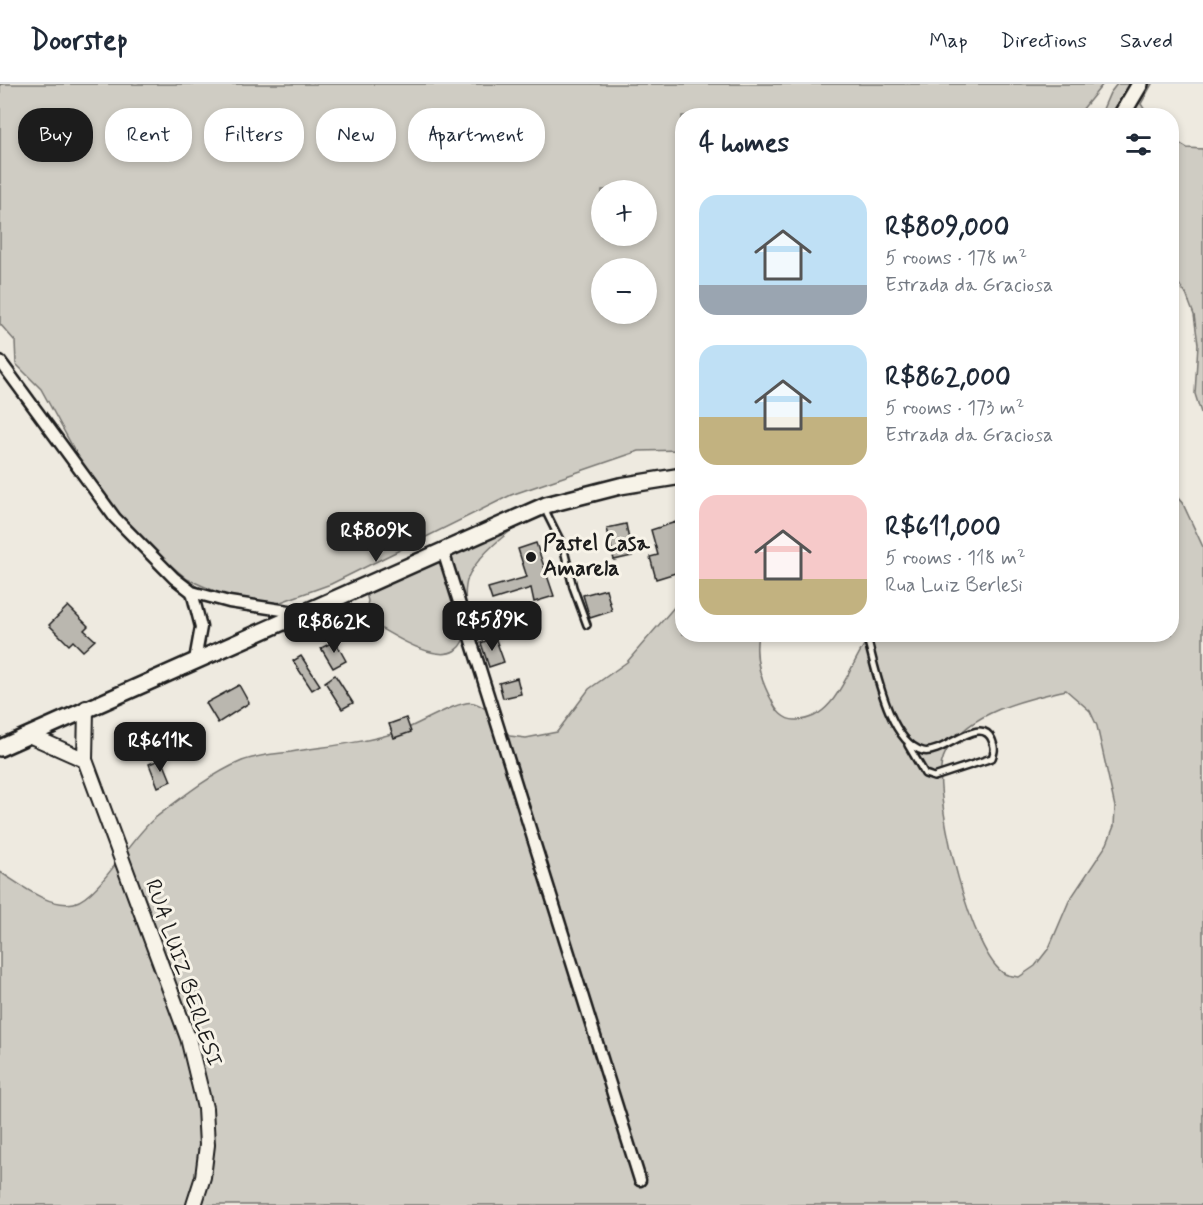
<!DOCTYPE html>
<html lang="en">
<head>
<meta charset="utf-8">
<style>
  :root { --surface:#fff; --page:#f2f2f3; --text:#1f2937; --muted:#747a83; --line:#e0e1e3; --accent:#1c1c1c }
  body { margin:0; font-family:Mynerve,sans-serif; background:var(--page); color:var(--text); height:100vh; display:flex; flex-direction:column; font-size:22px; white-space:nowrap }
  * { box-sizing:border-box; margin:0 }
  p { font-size:20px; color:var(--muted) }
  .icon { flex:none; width:33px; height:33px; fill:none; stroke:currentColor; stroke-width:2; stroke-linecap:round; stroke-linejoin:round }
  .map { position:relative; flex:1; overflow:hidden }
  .panel { position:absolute; left:675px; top:24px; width:504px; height:534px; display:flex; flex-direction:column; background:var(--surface); border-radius:24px; box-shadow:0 3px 9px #0003 }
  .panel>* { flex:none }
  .banner { position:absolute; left:18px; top:24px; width:567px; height:54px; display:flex; gap:12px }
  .controls { position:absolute; left:591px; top:96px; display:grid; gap:12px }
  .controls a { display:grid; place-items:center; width:66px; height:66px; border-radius:50%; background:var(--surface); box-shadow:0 3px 9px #0003; font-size:30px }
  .price { position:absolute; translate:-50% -51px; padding:0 14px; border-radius:12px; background:var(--accent); color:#fff; font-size:20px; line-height:39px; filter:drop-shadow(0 2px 3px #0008) }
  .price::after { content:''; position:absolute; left:50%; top:36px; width:18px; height:14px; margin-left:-9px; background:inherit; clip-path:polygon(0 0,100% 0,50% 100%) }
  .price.selected { background:#222; color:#fff }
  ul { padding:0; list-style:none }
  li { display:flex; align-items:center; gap:18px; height:150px; padding:0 24px }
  li span { display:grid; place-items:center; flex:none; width:168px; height:120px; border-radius:18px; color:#555 }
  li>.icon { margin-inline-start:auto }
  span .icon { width:72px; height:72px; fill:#fffc; stroke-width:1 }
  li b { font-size:26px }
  h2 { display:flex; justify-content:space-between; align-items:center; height:72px; padding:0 24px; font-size:26px }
  .pill { padding:0 21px; border-radius:24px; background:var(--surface); box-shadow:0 3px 9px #0003; font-size:21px; line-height:54px }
  .pill.selected { background:var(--accent); color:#fff }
  header { display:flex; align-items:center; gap:36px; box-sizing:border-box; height:84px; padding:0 30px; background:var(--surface); border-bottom:2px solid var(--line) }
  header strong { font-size:28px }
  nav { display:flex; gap:33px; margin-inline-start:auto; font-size:21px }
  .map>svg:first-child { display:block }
  .green { fill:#cfccc3; stroke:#767470; stroke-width:1.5; fill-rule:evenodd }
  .building { fill:#bab7af; stroke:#1c1c1c; stroke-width:1.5 }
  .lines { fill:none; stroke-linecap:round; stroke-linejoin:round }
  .service-casing { stroke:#1c1c1c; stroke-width:10 }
  .minor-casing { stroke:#1c1c1c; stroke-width:15 }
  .tertiary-casing { stroke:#1c1c1c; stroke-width:18 }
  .secondary-casing { stroke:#1c1c1c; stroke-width:20 }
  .service { stroke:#f7f3e8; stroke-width:5 }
  .minor { stroke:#f7f3e8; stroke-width:10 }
  .tertiary { stroke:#f7f3e8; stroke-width:14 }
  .secondary { stroke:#f7f3e8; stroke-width:15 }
  .poi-dot { fill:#1c1c1c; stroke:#f7f3e8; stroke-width:2 }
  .labels { text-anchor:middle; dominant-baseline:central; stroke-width:6; stroke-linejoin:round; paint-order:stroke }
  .poi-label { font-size:22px; font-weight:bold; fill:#1c1c1c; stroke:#f7f3e8; text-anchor:start }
  .street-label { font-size:22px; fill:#1c1c1c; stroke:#f7f3e8 }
</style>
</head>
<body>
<header>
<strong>Doorstep</strong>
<nav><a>Map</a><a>Directions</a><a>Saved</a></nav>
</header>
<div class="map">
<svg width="1203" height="1121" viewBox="0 0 1203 1121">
  <rect width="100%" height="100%" fill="#eeeae0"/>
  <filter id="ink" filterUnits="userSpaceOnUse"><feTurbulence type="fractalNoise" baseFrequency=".0167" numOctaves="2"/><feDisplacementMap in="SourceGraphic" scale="12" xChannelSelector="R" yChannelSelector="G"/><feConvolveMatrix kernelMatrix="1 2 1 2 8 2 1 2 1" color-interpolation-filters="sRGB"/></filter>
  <g filter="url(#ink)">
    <path class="green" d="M0,0h1103l-25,31 -396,1v334l-43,1 -128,44 -180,89 -53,19 -45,-4 -46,-20 -47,-40 -47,-55 -52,-95 -25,-25 -1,-23 -15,-17zM602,106h44v46h-44zM602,184h44v46h-44z
      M1117,0h35l-11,20 7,11 -48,1 10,-23z
      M1172,55l15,9 16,1v270l-8,-25 3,-50 -4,-29 -8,-21 -14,-19z
      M1172,407l11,13 20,43v658h-1203v-333c21,13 48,36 74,31 24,-5 57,-66 81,-85 26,-20 56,-44 87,-57 15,-6 33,-7 49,-9 36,-6 73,-9 107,-20 17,-5 61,-33 76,-29 15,4 26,22 36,33l16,2 31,-6 32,-43 38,-27 55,-64v36l76,1c-4,22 3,46 14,66 4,10 12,19 23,19 43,2 54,-59 76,-85l301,-1zM1066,606l24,21 7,15 18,81 -1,19 -7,18 -38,57 -20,47 -14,18 -16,11c-4,-1 -10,-1 -14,-3 -34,-18 -69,-169 -64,-206 0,-6 4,-16 8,-21 24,-37 79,-48 117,-57z
      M530,432c-21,16 -46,33 -60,57 -9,17 -2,37 -4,55 -6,57 -77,3 -102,-9l4,-18 -3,-12 -7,-2 -40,11 131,-55z"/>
    <path class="building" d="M682,436v51l-26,8 -6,-22 8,-2 -7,-25z
      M626,440l6,32 -18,4 -7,-32z
      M536,459l18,53 -20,6 -3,-14 -39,12 -4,-12 39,-11 -9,-28z
      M606,505l6,22 -22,7 -7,-23z
      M68,522l20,20 -4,4 11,10 -12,11 -10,-10 -4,4 -20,-20z
      M495,553l9,25 -15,5 -8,-24z
      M335,557l11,20 -13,7 -12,-20z
      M301,572l19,29 -8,5 -19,-29z
      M335,591l18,28 -11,6 -17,-27z
      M517,594l4,16 -18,4 -4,-15z
      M239,601l10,18 -31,20 -12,-20z
      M406,634l5,14 -17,6 -5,-14z
      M162,675l9,22 -13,6 -9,-23z"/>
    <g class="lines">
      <g class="service-casing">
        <path id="service" d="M546,422l1,8 16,32 10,41 14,38
          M866,550c9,31 22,108 57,117 19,5 58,-38 69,-11 3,8 3,10 0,18l-58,19 -9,-3 -17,-29"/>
      </g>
      <g class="minor-casing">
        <path id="minor" d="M0,277l115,157 59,60 18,14 37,10 73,11
          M443,467l197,629
          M192,508l9,35 -6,33"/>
      </g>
      <g class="tertiary-casing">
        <path id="tertiary" d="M86,624l-1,52 103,278 17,70 2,37 -4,32 -9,28
          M29,651l56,25"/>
      </g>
      <g class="secondary-casing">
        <path id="secondary" d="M1121,32l19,-32
          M0,664l546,-243 74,-19 62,-10"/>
      </g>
      <use href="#service" class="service"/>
      <use href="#minor" class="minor"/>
      <use href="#tertiary" class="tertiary"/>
      <use href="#secondary" class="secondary"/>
    </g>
  </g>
  <circle class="poi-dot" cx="531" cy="473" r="6"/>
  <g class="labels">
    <g class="poi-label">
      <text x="543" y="460">Pastel Casa<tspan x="543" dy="25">Amarela</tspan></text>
    </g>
    <g class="street-label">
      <text transform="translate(183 889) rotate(71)">RUA LUIZ BERLESI</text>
    </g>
  </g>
</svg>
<div class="controls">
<a>+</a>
<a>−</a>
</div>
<b class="price selected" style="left:376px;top:479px">R$809K</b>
<b class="price" style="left:492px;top:568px">R$589K</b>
<b class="price" style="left:334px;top:570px">R$862K</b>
<b class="price" style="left:160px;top:689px">R$611K</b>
<div class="banner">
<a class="pill selected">Buy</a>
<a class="pill">Rent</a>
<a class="pill">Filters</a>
<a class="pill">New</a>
<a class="pill">Apartment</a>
</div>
<section class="panel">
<h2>4 homes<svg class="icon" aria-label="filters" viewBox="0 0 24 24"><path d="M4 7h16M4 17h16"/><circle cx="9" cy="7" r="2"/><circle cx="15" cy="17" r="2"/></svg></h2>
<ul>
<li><span style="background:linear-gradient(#bfe0f5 75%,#9aa5b1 0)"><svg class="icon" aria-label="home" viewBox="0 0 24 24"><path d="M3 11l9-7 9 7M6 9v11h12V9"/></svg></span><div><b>R$809,000</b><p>5 rooms · 178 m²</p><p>Estrada da Graciosa</p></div></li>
<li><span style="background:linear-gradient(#bfe0f5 60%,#c2b280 0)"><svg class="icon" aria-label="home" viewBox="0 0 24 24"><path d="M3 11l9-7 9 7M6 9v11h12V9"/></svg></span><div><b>R$862,000</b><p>5 rooms · 173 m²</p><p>Estrada da Graciosa</p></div></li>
<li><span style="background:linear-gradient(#f6c9c9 70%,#c2b280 0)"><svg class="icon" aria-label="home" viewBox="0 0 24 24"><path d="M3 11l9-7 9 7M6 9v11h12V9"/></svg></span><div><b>R$611,000</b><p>5 rooms · 118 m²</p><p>Rua Luiz Berlesi</p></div></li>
</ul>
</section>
</div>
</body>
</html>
